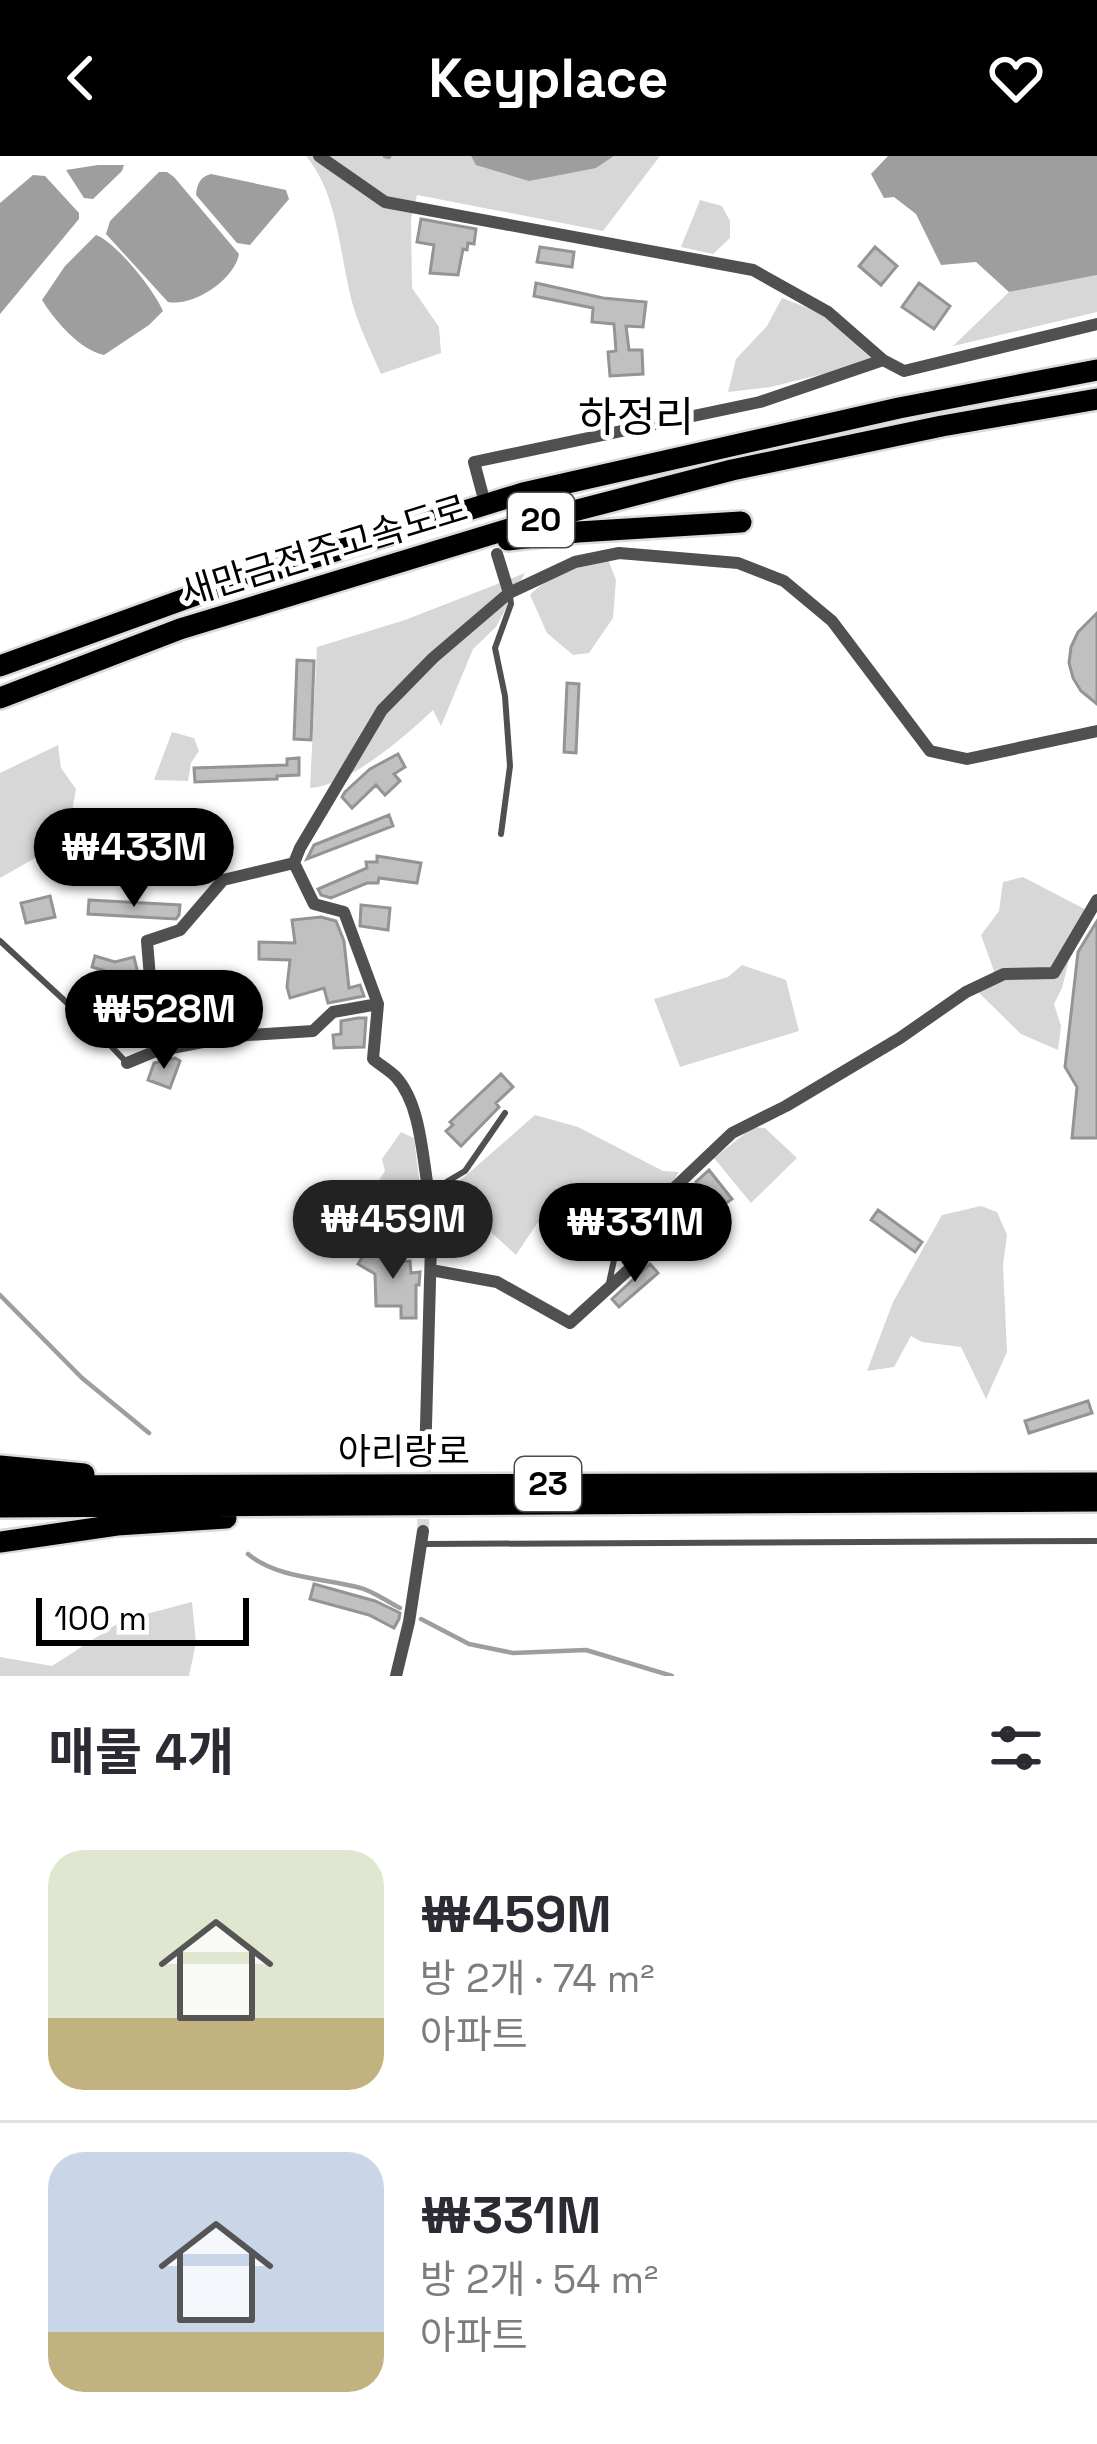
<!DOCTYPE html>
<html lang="ko">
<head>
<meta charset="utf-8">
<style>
  :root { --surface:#fff; --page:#f2f2f3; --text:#2b2b33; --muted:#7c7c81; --line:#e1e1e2; --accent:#000 }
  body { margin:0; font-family:"Space Grotesk","Noto Sans KR",sans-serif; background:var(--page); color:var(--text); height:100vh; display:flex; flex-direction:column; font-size:45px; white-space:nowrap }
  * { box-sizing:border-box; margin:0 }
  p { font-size:39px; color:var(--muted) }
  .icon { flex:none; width:66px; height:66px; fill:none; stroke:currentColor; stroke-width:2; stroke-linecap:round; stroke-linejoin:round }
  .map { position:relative; height:1520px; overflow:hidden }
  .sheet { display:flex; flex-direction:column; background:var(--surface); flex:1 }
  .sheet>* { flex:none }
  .scale { position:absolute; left:36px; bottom:30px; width:213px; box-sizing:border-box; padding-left:12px; border:6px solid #000; border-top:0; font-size:33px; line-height:42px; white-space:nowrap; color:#000; -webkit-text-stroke:9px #fff; paint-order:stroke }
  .price { position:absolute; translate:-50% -102px; padding:0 27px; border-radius:42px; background:var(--accent); color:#fff; font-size:39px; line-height:78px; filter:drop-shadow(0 3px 6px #0008) }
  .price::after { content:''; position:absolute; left:50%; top:72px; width:36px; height:27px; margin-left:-18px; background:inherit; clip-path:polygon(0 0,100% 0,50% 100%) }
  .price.active { background:#222; color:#fff }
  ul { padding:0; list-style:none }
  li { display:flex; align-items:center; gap:36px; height:300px; padding:0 48px }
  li+li { border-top:3px solid var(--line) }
  li span { display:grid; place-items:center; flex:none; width:336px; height:240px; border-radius:36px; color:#555 }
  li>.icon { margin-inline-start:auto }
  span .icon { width:144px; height:144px; fill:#fffc; stroke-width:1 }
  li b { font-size:51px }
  h2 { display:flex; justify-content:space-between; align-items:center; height:144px; padding:0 48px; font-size:51px }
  header { display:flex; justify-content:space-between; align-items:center; height:156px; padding:0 48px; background:var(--accent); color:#fff; font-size:54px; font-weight:800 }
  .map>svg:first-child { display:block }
  .green { fill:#d7d7d7 }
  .water { fill:#9e9e9e }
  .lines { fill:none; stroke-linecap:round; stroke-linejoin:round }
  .stream { stroke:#9e9e9e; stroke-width:4.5 }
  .building { fill:#c0c0c0; stroke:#949494; stroke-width:3 }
  .minor-tunnel { stroke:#d9d9d9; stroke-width:12; stroke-dasharray:12 6; stroke-linecap:butt }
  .trunk-casing { stroke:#dbdbdb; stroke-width:26 }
  .motorway-casing { stroke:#dbdbdb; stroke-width:26 }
  .service { stroke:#505050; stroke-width:6 }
  .minor { stroke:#505050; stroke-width:12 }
  .trunk { stroke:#000; stroke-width:21 }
  .motorway { stroke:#000; stroke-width:21 }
  .labels { text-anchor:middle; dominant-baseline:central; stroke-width:10; stroke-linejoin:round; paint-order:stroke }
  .shield { fill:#fff; stroke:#4c4c4c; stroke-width:3 }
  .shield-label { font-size:33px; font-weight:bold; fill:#000 }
  .street-label { font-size:36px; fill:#000; stroke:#fff }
  .quarter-label { font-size:42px; fill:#000; stroke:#fff }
</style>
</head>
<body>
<header><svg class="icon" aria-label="back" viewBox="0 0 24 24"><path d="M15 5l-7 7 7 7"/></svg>Keyplace<svg class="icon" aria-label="heart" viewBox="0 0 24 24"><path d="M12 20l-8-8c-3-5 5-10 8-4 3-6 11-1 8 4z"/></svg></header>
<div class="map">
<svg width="1097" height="1520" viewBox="0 0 1097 1520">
  <rect width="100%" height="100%" fill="#fff"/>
  <path class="green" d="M306,0h165l6,9 119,3 18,-12h46l-57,75 -186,-36 -6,24 1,69 27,39 2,26 -60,21c-10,-23 -22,-47 -29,-72 -13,-49 -13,-106 -46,-146z
    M700,44l22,6 8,15v17l-17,16 -32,-7z
    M1097,119v37l-144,34 56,-54z
    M782,142l39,15 53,48 -103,26 -43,5 8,-33 31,-33z
    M608,403l8,21 -3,38 -24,35 -16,2 -26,-22 -17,-38c20,-21 51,-29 78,-36z
    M525,417l-29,54 -23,22 -32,77 -8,-16c-27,26 -85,76 -123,78l7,-141 88,-27z
    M172,576l22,6 5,13 -8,12 -3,18 -34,-1z
    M58,589l3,23 15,21 -6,34 5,21 -24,5 -51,29v-105z
    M1023,721l71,37 -25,46 -7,28 -8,16 7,22 -3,24 -37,-16 -44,-43 17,-20 -13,-36 18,-24 4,-29z
    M742,809l44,15 13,51 -119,36 -26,-68 74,-22z
    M535,959l43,12 85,44 16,1 -14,22 -11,45 -8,2 -50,-35 -38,-14 -42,63 -69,-63z
    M753,971l12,1 32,30 -46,45 -37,-45z
    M401,976l13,6 7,56 -46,-7 10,-16 -3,-12z
    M981,1050l16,6 10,23 -4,30 4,87 -21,47 -25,-52 -39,-5 -11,-6 -17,31 -27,4 26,-69 49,-87z
    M192,1446l4,41 -7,33h-189v-19l52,9 71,-46z"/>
  <path class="water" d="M471,0h143l-18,12 -67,13 -53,-16z
    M888,0h209v119l-88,17 -33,-30 -35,3 -25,-51 -22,-17 -10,1 -13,-24z
    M98,9h26l-2,6 -29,28 -9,-1 -18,-28z
    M159,16h8l7,5 65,77c-4,25 -45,53 -71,48l-62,-68 4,-13z
    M211,18l75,16 3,9 -39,46 -13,-2 -41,-48c1,-11 4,-18 15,-21z
    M33,19l12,1 34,37v6l-79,95v-111z
    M96,79c21,8 58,55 67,76l-14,14 -45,30c-24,-5 -49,-34 -62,-55l23,-34z"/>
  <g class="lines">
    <path class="stream" d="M385,0l4,1
      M0,1139l82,83 67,55
      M248,1398c28,24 74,24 109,33 15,3 29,14 43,21
      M421,1463l48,25 44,9 73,-3 86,26"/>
  </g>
  <path class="building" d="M421,63l55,10 -2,15 -6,-1 -1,7 -4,-1 -5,26 -28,-2 4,-28 -17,-3z
    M540,91l34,5 -2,15 -35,-5z
    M875,91l22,19 -16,19 -22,-19z
    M536,127l67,15 43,4 -3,25 -17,-1 3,24h13l1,24 -33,2 -2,-24 8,-1 -2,-27 -22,-2 1,-14 -59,-12z
    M919,127l31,23 -16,23 -32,-22z
    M1097,457v91l-16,-13 -8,-13 -4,-15 2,-16 7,-15z
    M297,504l17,1 -3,79 -17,-1z
    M567,527l12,1 -3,69 -12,-1z
    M398,598l7,13 -11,7 6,7 -15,14 -9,-10 -24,23 -10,-11 3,-5 25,-23z
    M299,602v17l-22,1v3l-82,3 -1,-14 93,-3v-6z
    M389,659l4,11 -86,33 7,-14z
    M377,700l44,7 -4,20 -38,-5 -1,5h-11l-36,15 -10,-3 -3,-6 49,-21 -1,-6h11z
    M50,740l5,21 -29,6 -5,-20z
    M89,744l91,5 -1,10 -3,4 -88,-5z
    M361,749l29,3 -2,22 -28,-4z
    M321,761l15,4 8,20 5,47 11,-3 4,11 -36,7 -4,-15 -34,10 -3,-11 3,-27 -31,-1v-17l36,1 -3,-23z
    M1097,765v217h-25l5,-51 -12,-20 13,-115z
    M95,800l20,6 19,-5 6,25 -12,4 1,4 -18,5 -6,-24 -13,-4z
    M162,841h10v4l33,-1 1,20 -33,1 1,16 -8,1z
    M358,862h8l-2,29 -30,1 -1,-13 8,-1v-13z
    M175,902l5,3 -10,27 -22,-8 6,-17z
    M501,918l12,13 -17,16 3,4 -38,39 -15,-15 7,-6 -3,-3z
    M709,1014l23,29 -22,15 -10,-14 7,-5 -11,-13z
    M878,1054l44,32 -7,10 -44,-32z
    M578,1055l16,8 3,-5 19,11 -15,26 -9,-5 -3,4 -23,-19z
    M369,1090l26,16 15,-1 1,12 9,-1 -1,13h-3v33h-15v-12h-25l-1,-32 -17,-10z
    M650,1108l8,9 -39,34 -7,-8z
    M1088,1245l4,12 -63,20 -4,-12z
    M314,1428l61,17 25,12 -1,6 -5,9 -25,-13 -59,-16z"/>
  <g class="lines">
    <path class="minor-tunnel" d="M423,1375l2,-69"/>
    <g class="trunk-casing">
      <path id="trunk" d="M0,1310l84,8
        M0,1330l1097,-3
        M0,1351l1097,-6
        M0,1386l117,-17 109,-7"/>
    </g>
    <g class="motorway-casing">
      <path id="motorway" d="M508,384l70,-8 163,-10
        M0,510l218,-79 305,-94 376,-85 198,-38
        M0,542l180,-69 355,-108 197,-51 210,-44 155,-27"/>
    </g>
    <path class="service" d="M501,678l9,-68 -5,-70 -10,-48 16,-44 -1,-8
      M0,785l91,84 36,38
      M431,1035l34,-20 40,-58
      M378,1067l50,13
      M661,1086l52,-15
      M609,1127l10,-46
      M424,1388l673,-3"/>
    <path class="minor" d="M319,0l66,46 368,68 75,42 55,48
      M482,336l-8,-30 286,-60 123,-42 21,11 193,-47
      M509,437l66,-31 44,-9 119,10 46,18 48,40 98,130 37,8 130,-28
      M156,895l-9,-110 33,-11 43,-50 71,-17
      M127,907l29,-12 78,-15 79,-5 20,-19 45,-8
      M431,1114l66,12 73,41 88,-80 14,-53 60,-57 54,-27 114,-68 66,-46 38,-18 50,-1 43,-73
      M425,1306l7,-253c-10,-40 -8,-101 -36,-132 -7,-7 -16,-12 -23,-18l5,-55 -34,-92 -30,-8 -20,-41 6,-15 82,-138 51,-52 76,-65 -12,-39
      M396,1520l13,-54 14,-91"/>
    <use href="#trunk" class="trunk"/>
    <use href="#motorway" class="motorway"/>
  </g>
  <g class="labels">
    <g class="shield">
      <rect x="508" y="337" width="66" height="54" rx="9"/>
      <rect x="515" y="1301" width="66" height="54" rx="9"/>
    </g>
    <g class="shield-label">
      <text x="541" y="364">20</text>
      <text x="548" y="1328">23</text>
    </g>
    <g class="street-label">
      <text transform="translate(324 395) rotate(-17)">새만금전주고속도로</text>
      <text x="404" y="1296">아리랑로</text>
    </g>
    <g class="quarter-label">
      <text x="636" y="261">하정리</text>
    </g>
  </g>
</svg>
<div class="scale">100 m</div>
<b class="price" style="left:134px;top:754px">₩433M</b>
<b class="price" style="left:164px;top:916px">₩528M</b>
<b class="price active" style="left:393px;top:1126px">₩459M</b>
<b class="price" style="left:635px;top:1129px">₩331M</b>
</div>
<section class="sheet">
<h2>매물 4개<svg class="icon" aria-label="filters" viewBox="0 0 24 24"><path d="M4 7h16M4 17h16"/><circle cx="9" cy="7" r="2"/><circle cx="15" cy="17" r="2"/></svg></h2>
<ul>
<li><span style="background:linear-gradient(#dfe7d0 70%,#c2b280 0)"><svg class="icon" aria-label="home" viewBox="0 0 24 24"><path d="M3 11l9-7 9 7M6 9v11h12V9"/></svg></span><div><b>₩459M</b><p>방 2개 · 74 m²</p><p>아파트</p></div></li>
<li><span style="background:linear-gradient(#c9d6e8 75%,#c2b280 0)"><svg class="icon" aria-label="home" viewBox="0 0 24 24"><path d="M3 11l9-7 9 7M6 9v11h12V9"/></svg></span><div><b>₩331M</b><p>방 2개 · 54 m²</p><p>아파트</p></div></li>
</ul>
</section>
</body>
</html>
